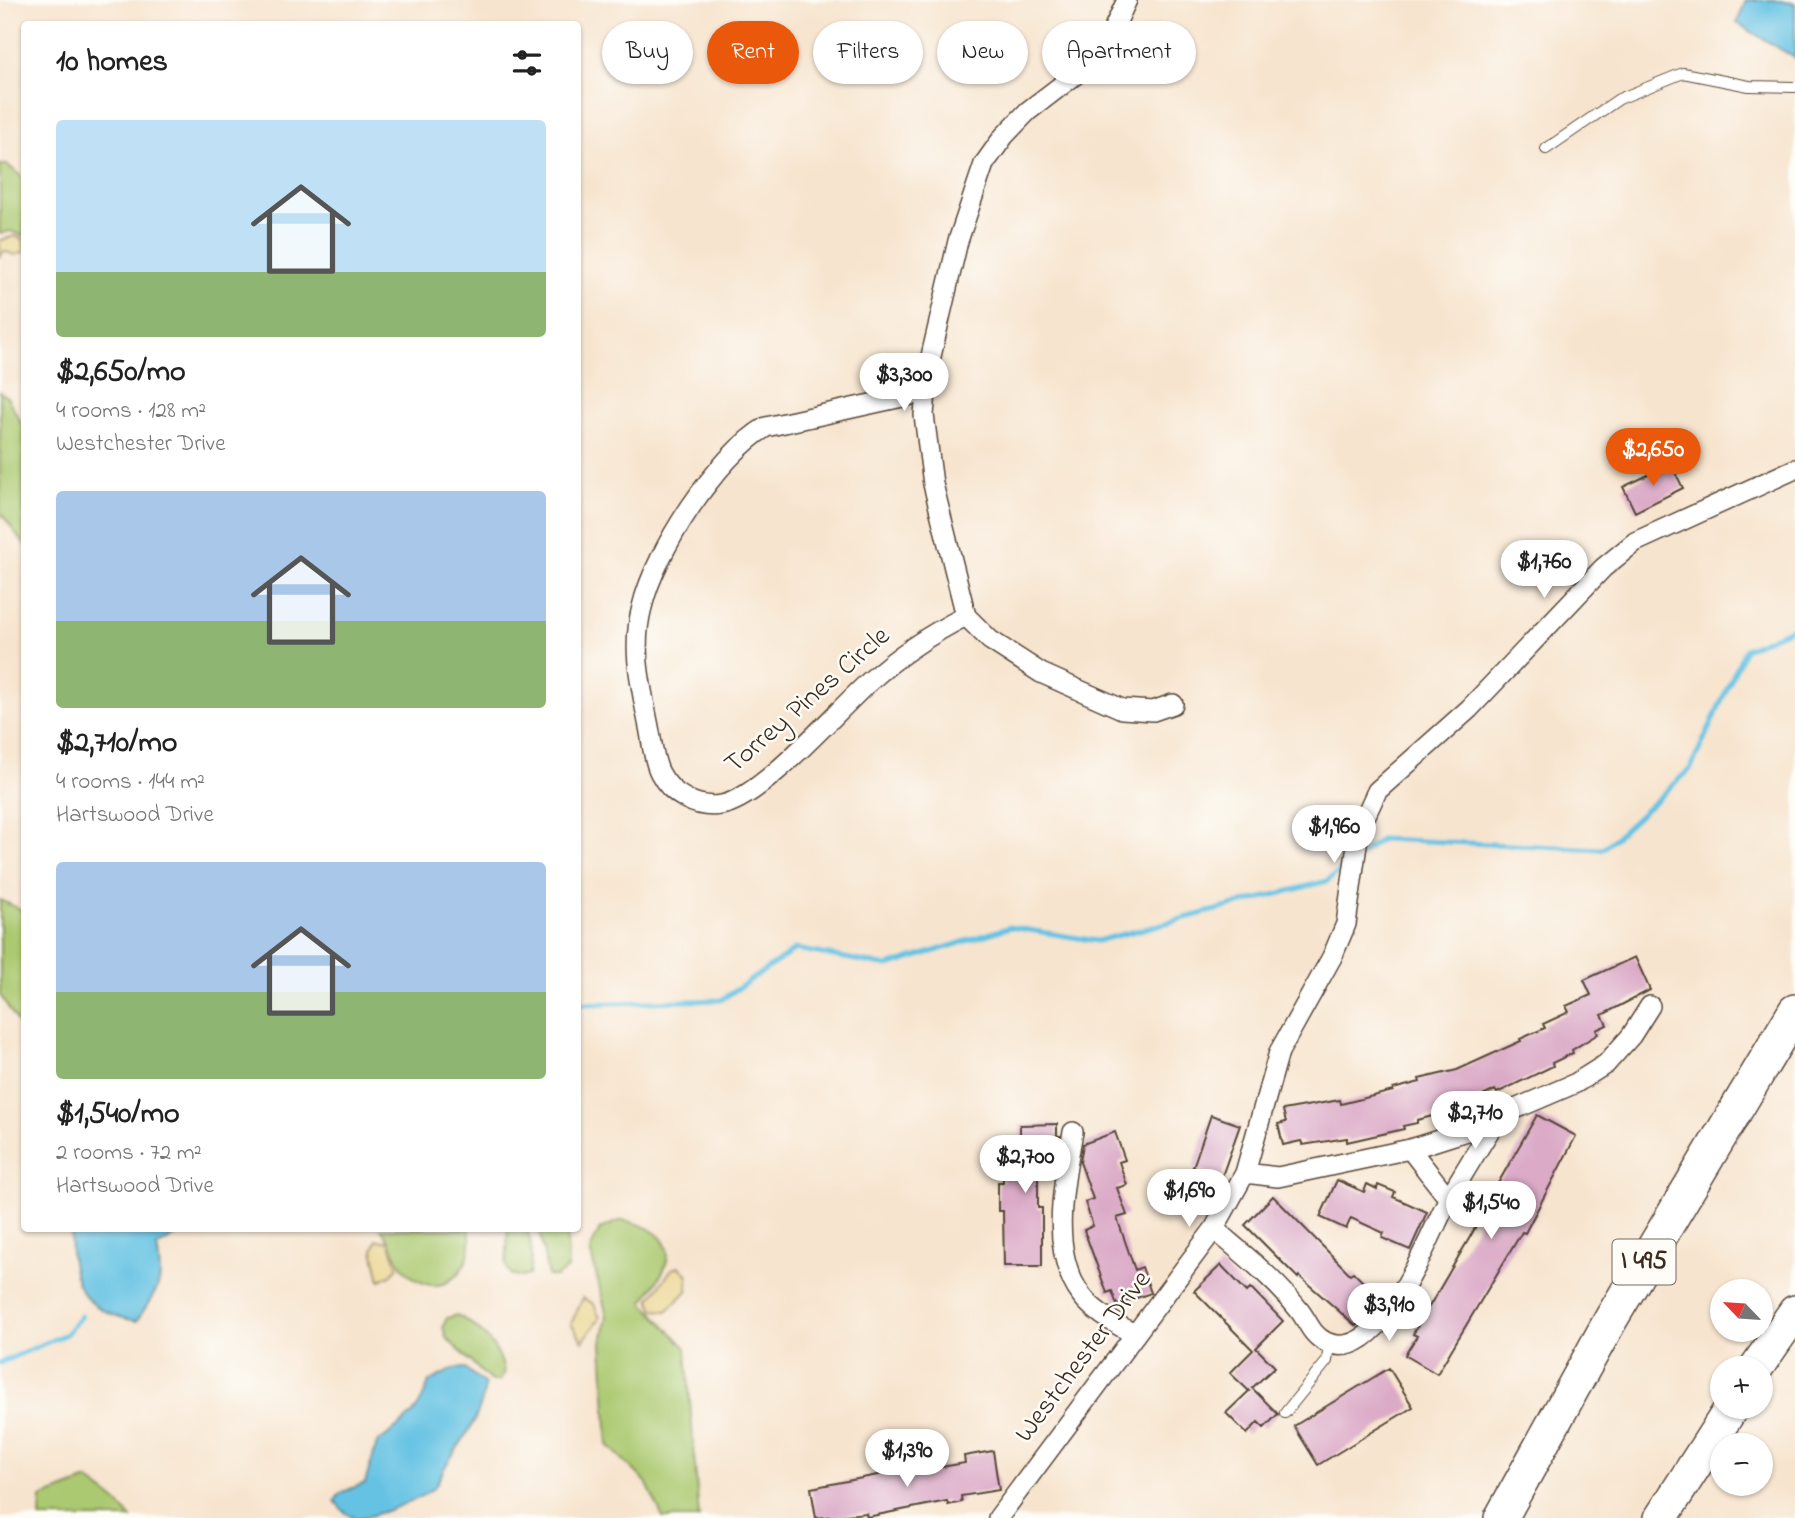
<!DOCTYPE html>
<html lang="en">
<head>
<meta charset="utf-8">
<style>
  :root { --surface:#fff; --page:#f2f2f2; --text:#222; --muted:#767676; --accent:#ea580c }
  body { margin:0; font-family:"Indie Flower",sans-serif; background:var(--page); color:var(--text); height:100vh; display:flex; flex-direction:column; font-size:26px; white-space:nowrap }
  * { box-sizing:border-box; margin:0 }
  p { font-size:23px; color:var(--muted) }
  .icon { flex:none; width:38px; height:38px; fill:none; stroke:currentColor; stroke-width:2; stroke-linecap:round; stroke-linejoin:round }
  .map { position:relative; flex:1; overflow:hidden }
  .details { position:absolute; left:21px; top:21px; width:560px; height:1211px; display:flex; flex-direction:column; background:var(--surface); border-radius:7px; box-shadow:0 2px 5px #0004 }
  .details>* { flex:none }
  .top-card { position:absolute; left:602px; top:21px; width:665px; height:63px; display:flex; gap:14px }
  .needle { width:46px; rotate:295deg }
  .controls { position:absolute; left:1710px; top:1279px; display:grid; gap:14px }
  .controls a { display:grid; place-items:center; width:63px; height:63px; border-radius:50%; background:var(--surface); box-shadow:0 2px 5px #0004; font-size:35px }
  .price { position:absolute; translate:-50% -60px; padding:0 16px; border-radius:24px; background:#fff; color:#222; font-size:23px; line-height:46px; filter:drop-shadow(0 2px 4px #0008) }
  .price::after { content:''; position:absolute; left:50%; top:42px; width:21px; height:16px; margin-left:-10px; background:inherit; clip-path:polygon(0 0,100% 0,50% 100%) }
  .price.active { background:var(--accent); color:#fff }
  ul { padding:0; list-style:none }
  li { display:grid; align-content:center; gap:14px; height:371px; padding:0 35px }
  li span { display:grid; place-items:center; height:217px; border-radius:7px; color:#555 }
  li>.icon { margin-inline-start:auto }
  span .icon { width:126px; height:126px; fill:#fffc; stroke-width:1 }
  li b { font-size:30px }
  h2 { display:flex; justify-content:space-between; align-items:center; height:84px; padding:0 35px; font-size:30px }
  .tag { padding:0 24px; border-radius:32px; background:var(--surface); box-shadow:0 2px 5px #0004; font-size:24px; line-height:63px }
  .tag.active { background:var(--accent); color:#fff }
  .map>svg:first-child { display:block }
  .green { fill:#abc970; stroke:#737a47; stroke-width:2 }
  .sand { fill:#eeda9e; stroke:#94825e; stroke-width:2 }
  .water { fill:#65c2e3; stroke:#507680; stroke-width:2 }
  .lines { fill:none; stroke-linecap:round; stroke-linejoin:round }
  .stream { stroke:#65c2e3; stroke-width:5 }
  .building { fill:#dbaac7 }
  .service-casing { stroke:#574638; stroke-width:12 }
  .minor-casing { stroke:#574638; stroke-width:22 }
  .motorway-casing { stroke:#574638; stroke-width:36 }
  .service { stroke:#fff; stroke-width:10 }
  .minor { stroke:#fff; stroke-width:19 }
  .motorway { stroke:#fff; stroke-width:33 }
  .labels { text-anchor:middle; dominant-baseline:central; stroke-width:5; stroke-linejoin:round; paint-order:stroke }
  .shield { fill:#fdfcf7; stroke:#75695f; stroke-width:2 }
  .shield-label { font-size:26px; font-weight:bold; fill:#3b2a1e }
  .street-label { font-size:28px; fill:#3b2a1e; stroke:#fdfcf7 }
</style>
</head>
<body>
<div class="map">
<svg width="1795" height="1518" viewBox="0 0 1795 1518">
  <rect width="100%" height="100%" fill="#fdfcf7"/>
  <filter id="ink" filterUnits="userSpaceOnUse"><feTurbulence type="fractalNoise" baseFrequency=".0143" numOctaves="2"/><feDisplacementMap in="SourceGraphic" scale="14" xChannelSelector="R" yChannelSelector="G"/><feConvolveMatrix kernelMatrix="1 2 1 2 8 2 1 2 1" color-interpolation-filters="sRGB"/></filter>
  <filter id="wash" filterUnits="userSpaceOnUse"><feTurbulence type="fractalNoise" baseFrequency=".00686" numOctaves="4" result="noise"/><feDisplacementMap in="SourceGraphic" scale="28" xChannelSelector="R" yChannelSelector="G"/><feGaussianBlur stdDeviation="1.57" result="paint"/><feColorMatrix in="noise" values="0 0 0 0 0 0 0 0 0 0 0 0 0 0 0 0 0 1.4 0 .05"/><feComposite in="paint" operator="in"/></filter>
  <g filter="url(#wash)">
    <rect width="100%" height="100%" fill="#f7e4ce"/>
    <path class="green" d="M0,165h8l16,14v57l-14,-5 -10,3z
      M0,392l7,5 17,31v116l-24,-32z
      M0,900l24,11v121l-24,-37z
      M622,1220c22,4 53,16 44,44 -4,13 -16,27 -23,38l43,46 13,170h-36l-17,-36 -38,-37 -6,-102 5,-27 -17,-66 10,-21z
      M381,1229h88c8,32 -21,73 -55,49 -18,-12 -20,-33 -33,-49z
      M508,1229h19c5,15 6,30 2,46l-7,2 -11,-2 -5,-9z
      M539,1229h28l1,39 -12,9 -8,-1z
      M456,1315c21,9 46,34 48,58l-4,8h-9l-45,-43 -3,-12 4,-8z
      M88,1480l28,21 15,17h-91l1,-20z"/>
    <path class="sand" d="M15,236l9,4v12l-9,3 -11,-4 -4,5v-16z
      M377,1240l12,2 9,25 -7,8 -11,5 -7,-30z
      M679,1266l9,9 -1,16 -20,20 -13,-1 -4,-11 22,-30z
      M583,1298l11,6 6,14 -17,23 -12,-17z"/>
    <path class="water" d="M1746,0h36l13,4v54l-58,-35z
      M71,1229v-1l119,1 -2,5h-9l-22,13c7,41 2,38 -20,74 -56,-9 -69,-39 -66,-92z
      M464,1368l21,16c-3,32 -20,52 -37,78 -5,7 -8,17 -13,24 -10,13 -65,32 -79,32 -9,-2 -16,-10 -21,-17l5,-8 25,-10 12,-40c26,-21 41,-26 52,-61l24,-13z"/>
    <g class="lines">
      <path class="stream" d="M1362,854l19,-15 222,10 88,-81 54,-119 50,-22
        M578,1004l143,-4 75,-51 92,17 122,-39 87,14 230,-60 22,-17
        M0,1363l66,-29 15,-18"/>
    </g>
    <g id="blocks">
      <path class="building" d="M1671,464l12,24 -48,24 -12,-25z
        M1635,957l15,33 -48,25 5,10 -11,5 2,4 -26,16 1,3 -21,10 1,3 -56,27 -2,-3 -31,15 -21,4 1,4 -27,7v3l-14,3 1,3 -57,13v-4l-44,7 -2,-4 -18,4 -5,-21 8,-2 -3,-12 57,-10 1,4 52,-13v-2l27,-7 -1,-3 38,-9 64,-29 -1,-2 25,-11 -2,-4 26,-12 -3,-6 25,-11 -7,-15z
        M1211,1115l29,10 -18,51 -29,-9z
        M1537,1115l39,21 -51,97 -3,-1 -85,142 -32,-19 12,-19 -4,-2 57,-97 14,-25 -4,-3 10,-19 3,2z
        M1057,1124v12h3l-4,18 -13,1v14h-5v39h4v58h-38l-1,-55h-5v-29h5l-1,-28h18v-29z
        M1115,1132l10,28 -6,2 8,23 -10,3 10,27 -10,3 18,52 7,-3 9,26 -34,12 -5,-14 -5,2 -23,-63 9,-4 -8,-24 8,-3 -13,-37 3,-18z
        M1337,1180l27,12 3,-8 10,5 1,-4 17,7 -2,5 34,15 -17,38 -28,-12 2,-5 -33,-15 -5,11 -26,-12z
        M1273,1196l77,78 3,-2 28,28 -25,26 -57,-50 -1,2 -53,-53z
        M1221,1265l26,27 4,-4 32,33 -27,27 19,19 -23,21 26,26 -14,14 -6,-6 -11,12 -21,-21 23,-22 -19,-18 23,-23 -59,-59z
        M1389,1368l24,39 -95,58 -24,-39z
        M993,1451l6,39 -38,6 1,6 -14,3 -1,-4 -80,16 -1,-4 -50,5 -5,-30 118,-23 1,4 35,-6 -1,-7z"/>
    </g>
  </g>
  <g filter="url(#ink)">
    <use href="#blocks" fill-opacity="0" stroke="#574638" stroke-width="2"/>
    <g class="lines">
      <g class="service-casing">
        <path id="service" d="M1546,149l73,-50 64,-26 66,13 46,1
          M1285,1413l42,-52 2,-18"/>
      </g>
      <g class="minor-casing">
        <path id="minor" d="M1127,0l-16,34 -19,28 -64,49 -24,25 -20,28 -26,77 -30,128 -4,46 9,69 33,132 24,24 51,33 81,36 31,2 20,-7
          M925,392l-159,35c-49,29 -111,124 -124,180 -11,41 -1,79 7,120 3,14 4,33 11,46 11,22 37,36 61,32 40,-6 116,-95 149,-124 30,-27 60,-47 96,-65
          M1073,1132c-9,50 -25,120 9,164 13,17 35,28 53,39
          M1410,1149l39,50
          M1245,1173l33,4 132,-28 85,-27 13,-10 68,-29 30,-19 25,-28 19,-30
          M1214,1229c29,25 61,50 85,81 9,11 12,25 27,32 55,26 103,-107 122,-142 15,-27 31,-52 47,-78
          M998,1518l216,-289 31,-56 34,-121 53,-95 14,-33 13,-94 18,-39 92,-82 134,-141 32,-26 160,-73"/>
      </g>
      <g class="motorway-casing">
        <path id="motorway" d="M1756,1368l39,-56
          M1501,1518l110,-199 184,-308
          M1661,1518l71,-111"/>
      </g>
      <use href="#service" class="service"/>
      <use href="#minor" class="minor"/>
      <use href="#motorway" class="motorway"/>
    </g>
  </g>
  <g class="labels">
    <rect class="shield" x="1612.5" y="1239.5" width="63" height="45" rx="5"/>
    <g class="shield-label">
      <text x="1644" y="1262">I 495</text>
    </g>
    <g class="street-label">
      <text transform="translate(808 701) rotate(-41)">Torrey Pines Circle</text>
      <text transform="translate(1084 1357) rotate(-53)">Westchester Drive</text>
    </g>
  </g>
</svg>
<div class="controls">
<a><svg class="needle" viewBox="-14 -14 28 28"><path d="M0-13l5 13h-10z" fill="#e53935"/><path d="M0 13l5-13h-10z" fill="#767676"/></svg></a>
<a>+</a>
<a>−</a>
</div>
<b class="price" style="left:904px;top:413px">$3,300</b>
<b class="price active" style="left:1653px;top:488px">$2,650</b>
<b class="price" style="left:1544px;top:600px">$1,760</b>
<b class="price" style="left:1334px;top:865px">$1,960</b>
<b class="price" style="left:1475px;top:1151px">$2,710</b>
<b class="price" style="left:1025px;top:1195px">$2,700</b>
<b class="price" style="left:1189px;top:1229px">$1,690</b>
<b class="price" style="left:1491px;top:1241px">$1,540</b>
<b class="price" style="left:1389px;top:1343px">$3,910</b>
<b class="price" style="left:907px;top:1489px">$1,390</b>
<div class="top-card">
<a class="tag">Buy</a>
<a class="tag active">Rent</a>
<a class="tag">Filters</a>
<a class="tag">New</a>
<a class="tag">Apartment</a>
</div>
<section class="details">
<h2>10 homes<svg class="icon" aria-label="filters" viewBox="0 0 24 24"><path d="M4 7h16M4 17h16"/><circle cx="9" cy="7" r="2"/><circle cx="15" cy="17" r="2"/></svg></h2>
<ul>
<li><span style="background:linear-gradient(#bfe0f5 70%,#8fb573 0)"><svg class="icon" aria-label="home" viewBox="0 0 24 24"><path d="M3 11l9-7 9 7M6 9v11h12V9"/></svg></span><div><b>$2,650/mo</b><p>4 rooms · 128 m²</p><p>Westchester Drive</p></div></li>
<li><span style="background:linear-gradient(#a9c7e8 60%,#8fb573 0)"><svg class="icon" aria-label="home" viewBox="0 0 24 24"><path d="M3 11l9-7 9 7M6 9v11h12V9"/></svg></span><div><b>$2,710/mo</b><p>4 rooms · 144 m²</p><p>Hartswood Drive</p></div></li>
<li><span style="background:linear-gradient(#a9c7e8 60%,#8fb573 0)"><svg class="icon" aria-label="home" viewBox="0 0 24 24"><path d="M3 11l9-7 9 7M6 9v11h12V9"/></svg></span><div><b>$1,540/mo</b><p>2 rooms · 72 m²</p><p>Hartswood Drive</p></div></li>
</ul>
</section>
</div>
</body>
</html>
